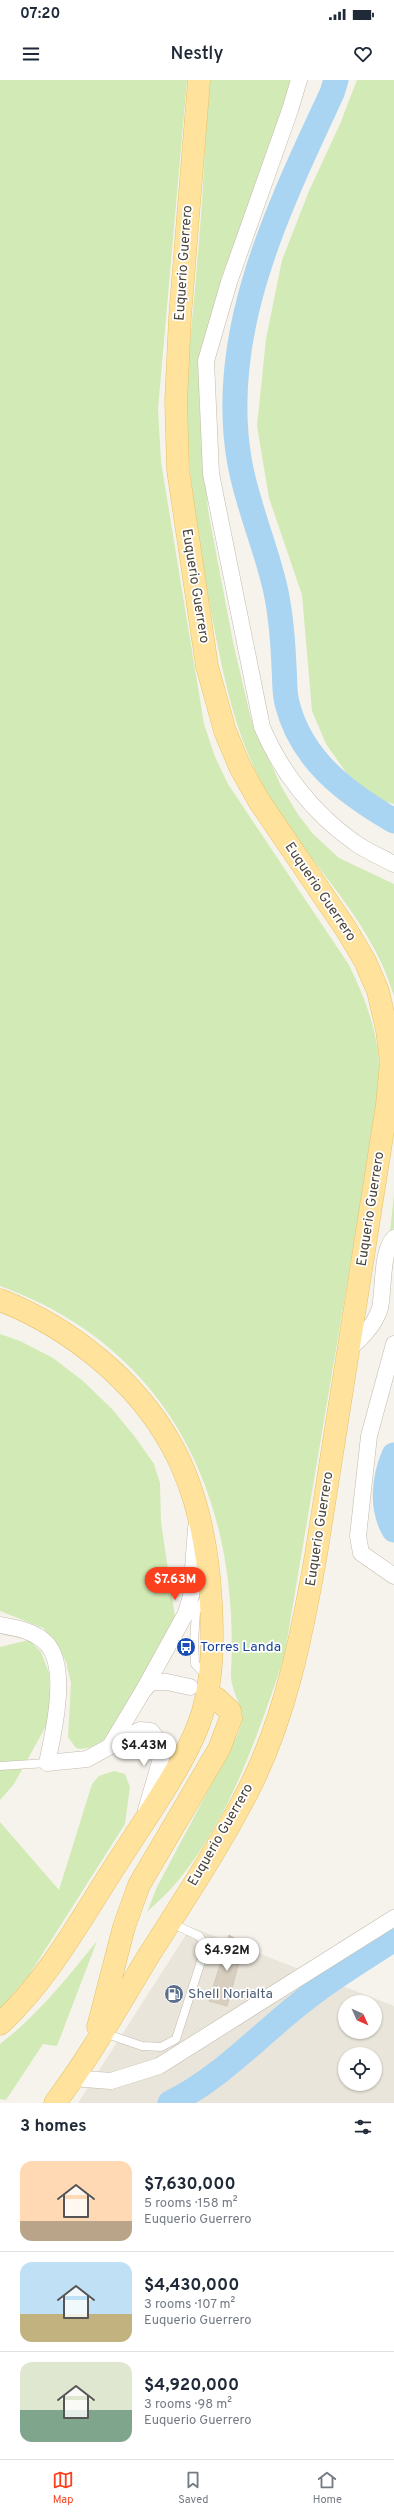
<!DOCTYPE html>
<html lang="en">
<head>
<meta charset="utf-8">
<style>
  :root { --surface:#fff; --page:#f2f2f3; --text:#1f2937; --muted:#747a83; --line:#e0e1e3; --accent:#fc3f1d }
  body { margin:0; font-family:Overpass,sans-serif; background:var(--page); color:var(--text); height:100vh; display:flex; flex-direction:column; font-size:15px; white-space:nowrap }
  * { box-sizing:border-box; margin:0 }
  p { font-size:13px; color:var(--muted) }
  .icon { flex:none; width:22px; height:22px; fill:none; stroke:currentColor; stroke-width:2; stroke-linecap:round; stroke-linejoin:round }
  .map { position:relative; height:2023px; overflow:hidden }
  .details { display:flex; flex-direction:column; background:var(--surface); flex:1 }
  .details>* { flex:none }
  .needle { width:26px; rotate:135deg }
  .buttons { position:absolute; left:338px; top:1915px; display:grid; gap:8px }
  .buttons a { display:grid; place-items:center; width:44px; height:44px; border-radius:50%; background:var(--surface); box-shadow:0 1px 3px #0004; font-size:20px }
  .price { position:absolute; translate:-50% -34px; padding:0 9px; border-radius:14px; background:#fff; color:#222; font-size:13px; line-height:26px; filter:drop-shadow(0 1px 2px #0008) }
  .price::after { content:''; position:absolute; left:50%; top:24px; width:12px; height:9px; margin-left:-6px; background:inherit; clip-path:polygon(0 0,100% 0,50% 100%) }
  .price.current { background:var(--accent); color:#fff }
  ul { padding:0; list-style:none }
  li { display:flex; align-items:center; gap:12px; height:100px; padding:0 20px }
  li+li { border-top:1px solid var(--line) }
  li span { display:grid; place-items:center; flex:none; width:112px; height:80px; border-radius:12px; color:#555 }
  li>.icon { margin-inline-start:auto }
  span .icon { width:48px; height:48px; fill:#fffc; stroke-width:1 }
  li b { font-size:17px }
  h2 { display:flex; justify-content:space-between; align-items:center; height:48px; padding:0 20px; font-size:17px }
  .status { display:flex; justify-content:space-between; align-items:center; height:28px; padding:0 20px; background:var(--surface); direction:ltr }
  .status svg { height:11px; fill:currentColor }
  header { display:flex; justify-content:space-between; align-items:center; height:52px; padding:0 20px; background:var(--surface); font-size:18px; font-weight:600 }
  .menu { display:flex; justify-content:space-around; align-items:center; height:56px; border-top:1px solid var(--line); background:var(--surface); font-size:11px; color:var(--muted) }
  .menu a { display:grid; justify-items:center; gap:2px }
  .menu .current { color:var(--accent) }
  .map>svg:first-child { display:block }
  .residential { fill:#eae5da; fill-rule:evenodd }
  .green { fill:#d2eab5 }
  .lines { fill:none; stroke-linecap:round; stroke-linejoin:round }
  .river { stroke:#a9d4f2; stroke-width:25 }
  .building { fill:#d8cfc1; stroke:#d3c7b4 }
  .service-casing { stroke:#c2bbae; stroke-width:9 }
  .minor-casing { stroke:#c2bbae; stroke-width:17 }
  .primary-casing { stroke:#e6c16a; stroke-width:23 }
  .service { stroke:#fff; stroke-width:8 }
  .minor { stroke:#fff; stroke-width:16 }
  .primary { stroke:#ffe39c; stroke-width:22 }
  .labels { text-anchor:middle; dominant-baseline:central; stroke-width:3.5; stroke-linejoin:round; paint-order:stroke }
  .street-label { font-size:14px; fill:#4b4439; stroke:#fff }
  .transit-label { font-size:14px; fill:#164399; stroke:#fff; text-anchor:start }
  .service-label { font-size:14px; fill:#4e5e75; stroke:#fff; text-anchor:start }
</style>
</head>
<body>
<div class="status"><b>07:20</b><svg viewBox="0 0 49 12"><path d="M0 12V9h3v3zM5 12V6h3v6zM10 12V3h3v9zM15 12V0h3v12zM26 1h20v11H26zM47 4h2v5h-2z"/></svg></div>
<header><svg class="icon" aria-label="menu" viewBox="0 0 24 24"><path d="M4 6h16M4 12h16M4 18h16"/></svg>Nestly<svg class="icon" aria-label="heart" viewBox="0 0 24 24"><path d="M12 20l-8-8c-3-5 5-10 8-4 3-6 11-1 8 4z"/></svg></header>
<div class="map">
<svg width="394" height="2023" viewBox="0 0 394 2023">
  <rect width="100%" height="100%" fill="#f6f3ec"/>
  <path class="residential" d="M191,1847l203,79v97h-316zM345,1922h30v30h-30zM345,1974h30v30h-30z"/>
  <path class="green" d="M0,0h187l-29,329 3,53 43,262 11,33 13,27 121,181c21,44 31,73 31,123l-96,570c-27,78 -53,159 -107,224 -9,11 -20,20 -30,30l10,-25 81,-153c1,-4 4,-10 4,-15 0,-16 -12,-29 -11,-46 9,-174 -60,-325 -231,-387z
    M209,0h82l-21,80 -44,108 -23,74 -4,57 9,111 25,132 18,77 30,67 16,27 16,21 26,24 55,26v112c-26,-89 -107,-150 -143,-235 -21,-48 -30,-98 -40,-149 -11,-61 -21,-122 -24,-183 -2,-56 6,-110 10,-165 6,-61 8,-123 12,-184z
    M357,0h37v724l-10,-3 -32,-20 -26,-37 -14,-33 -10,-116 -33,-97 -12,-72 9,-87 16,-79 27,-69 31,-67z
    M394,1114v34l-4,4z
    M0,1254l20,7 33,17 30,23 29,28 23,28 19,27 6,19 1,39 14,95 -65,118c-11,8 -21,16 -34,13l-8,-11 3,-54 -5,-21 -10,-19 -13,-15 -43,-17z
    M29,1560l12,12 8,21 2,44 -37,67 -14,16v-153z
    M114,1691l11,3 5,13 -5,37 -96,151 -29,34v-187l59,68 33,-106 7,-8z
    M97,1861l-40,105 -14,-2 -37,56 -6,-1v-55c38,-29 67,-66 97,-103z"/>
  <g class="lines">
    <path class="river" d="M336,0l-4,13c-53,114 -116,241 -92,371 8,44 27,85 36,128 5,24 7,50 8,75 1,12 0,25 3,36 14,57 59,90 107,118
      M394,1375c-10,23 -13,53 0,75
      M170,2023c51,-25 88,-67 133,-102 28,-23 61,-42 91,-62"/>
  </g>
  <path class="building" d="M229,1855l15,9 -17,62 -18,-5z"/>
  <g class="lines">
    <g class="service-casing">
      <path id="service" d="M206,1516l-10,16 -2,30 1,22 12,13
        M0,1686l47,-3
        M104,1953l38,13 19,1 15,-8 30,-93 -7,-10 -28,-13"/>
    </g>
    <g class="minor-casing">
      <path id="minor" d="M299,0l-9,30 -61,172 -23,79 5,113 51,253c19,45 51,86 92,115 12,9 27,15 40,22
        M394,1264l-25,92 -11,100 3,17 33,23
        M349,1269c13,-11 26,-24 31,-41 4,-18 1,-57 14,-70
        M0,1545c17,3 35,6 47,19 22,24 6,91 0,119l40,-4 53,-29 11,1 10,13 1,11 -16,55
        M143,1611l43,-78 5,-17 5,-68
        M110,1666l33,-55 8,-9h16l23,5
        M74,1995l10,4 27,2 48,-15 235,-148"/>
    </g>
    <g class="primary-casing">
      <path id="primary" d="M0,1220c69,27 136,80 172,146 26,47 36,102 39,156 2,37 2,74 -8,109 -13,46 -56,105 -82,146 -37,56 -71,121 -121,167
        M98,1947l26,-100 15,-42 80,-136 12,-31 -1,-7 -14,-13
        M55,2023c34,-45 62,-95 91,-143 35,-56 73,-112 103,-171 37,-73 53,-155 67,-234l71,-450 4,-43 -4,-32 -9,-39 -13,-30 -19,-32 -87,-128 -19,-34 -15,-36 -18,-65 -29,-196 -2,-69 4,-84 19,-237"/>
    </g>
    <use href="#service" class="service"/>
    <use href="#minor" class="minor"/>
    <use href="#primary" class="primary"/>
  </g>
  <defs>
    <g id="bus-disc" transform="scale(1)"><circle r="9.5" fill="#1a4fb4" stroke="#fff"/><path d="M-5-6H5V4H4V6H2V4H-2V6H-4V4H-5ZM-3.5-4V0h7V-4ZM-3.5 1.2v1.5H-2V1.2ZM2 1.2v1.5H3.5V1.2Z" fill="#fff"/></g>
    <g id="fuel-disc" transform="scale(1)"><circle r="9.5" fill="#5c6f8a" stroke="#fff"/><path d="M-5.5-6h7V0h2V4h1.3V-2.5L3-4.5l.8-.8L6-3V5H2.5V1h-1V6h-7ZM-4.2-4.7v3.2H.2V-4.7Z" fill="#fff"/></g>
  </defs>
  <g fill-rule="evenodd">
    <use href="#bus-disc" x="186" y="1567"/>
    <use href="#fuel-disc" x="174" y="1914"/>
  </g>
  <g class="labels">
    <g class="street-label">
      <text transform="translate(184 183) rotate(-86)">Euquerio Guerrero</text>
      <text transform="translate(195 506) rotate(81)">Euquerio Guerrero</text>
      <text transform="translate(320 812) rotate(56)">Euquerio Guerrero</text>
      <text transform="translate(371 1129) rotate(-81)">Euquerio Guerrero</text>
      <text transform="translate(320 1449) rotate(-81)">Euquerio Guerrero</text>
      <text transform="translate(221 1755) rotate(-60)">Euquerio Guerrero</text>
    </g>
    <g class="transit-label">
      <text x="200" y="1567">Torres Landa</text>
    </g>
    <g class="service-label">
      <text x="188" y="1914">Shell Norialta</text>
    </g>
  </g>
</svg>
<div class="buttons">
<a><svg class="needle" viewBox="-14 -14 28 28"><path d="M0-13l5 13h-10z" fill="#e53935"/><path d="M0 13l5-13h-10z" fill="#747a83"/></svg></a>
<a><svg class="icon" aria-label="locate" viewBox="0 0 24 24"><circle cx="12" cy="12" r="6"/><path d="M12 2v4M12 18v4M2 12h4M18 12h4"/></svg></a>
</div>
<b class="price current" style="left:175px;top:1521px">$7.63M</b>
<b class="price" style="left:144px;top:1687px">$4.43M</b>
<b class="price" style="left:227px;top:1892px">$4.92M</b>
</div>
<section class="details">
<h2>3 homes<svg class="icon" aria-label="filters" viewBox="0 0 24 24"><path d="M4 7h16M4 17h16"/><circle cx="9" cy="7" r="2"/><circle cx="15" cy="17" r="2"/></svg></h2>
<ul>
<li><span style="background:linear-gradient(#ffd9b3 75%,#b9a48a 0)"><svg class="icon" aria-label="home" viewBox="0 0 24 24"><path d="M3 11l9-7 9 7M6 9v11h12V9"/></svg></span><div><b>$7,630,000</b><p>5 rooms · 158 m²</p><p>Euquerio Guerrero</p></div></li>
<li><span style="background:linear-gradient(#bfe0f5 65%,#c2b280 0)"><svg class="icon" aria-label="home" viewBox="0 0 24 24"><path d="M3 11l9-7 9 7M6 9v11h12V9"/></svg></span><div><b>$4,430,000</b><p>3 rooms · 107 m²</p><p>Euquerio Guerrero</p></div></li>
<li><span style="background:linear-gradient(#dfe7d0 60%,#7fa58c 0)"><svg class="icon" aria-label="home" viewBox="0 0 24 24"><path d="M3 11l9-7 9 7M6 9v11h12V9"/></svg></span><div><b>$4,920,000</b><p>3 rooms · 98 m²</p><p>Euquerio Guerrero</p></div></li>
</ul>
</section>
<nav class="menu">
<a class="current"><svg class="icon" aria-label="map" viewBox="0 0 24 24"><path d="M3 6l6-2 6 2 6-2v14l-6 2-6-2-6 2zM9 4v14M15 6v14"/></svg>Map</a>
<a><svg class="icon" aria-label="saved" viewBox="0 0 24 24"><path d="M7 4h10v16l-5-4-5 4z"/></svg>Saved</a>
<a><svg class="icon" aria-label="home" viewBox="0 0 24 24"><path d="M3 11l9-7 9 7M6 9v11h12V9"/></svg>Home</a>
</nav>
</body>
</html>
